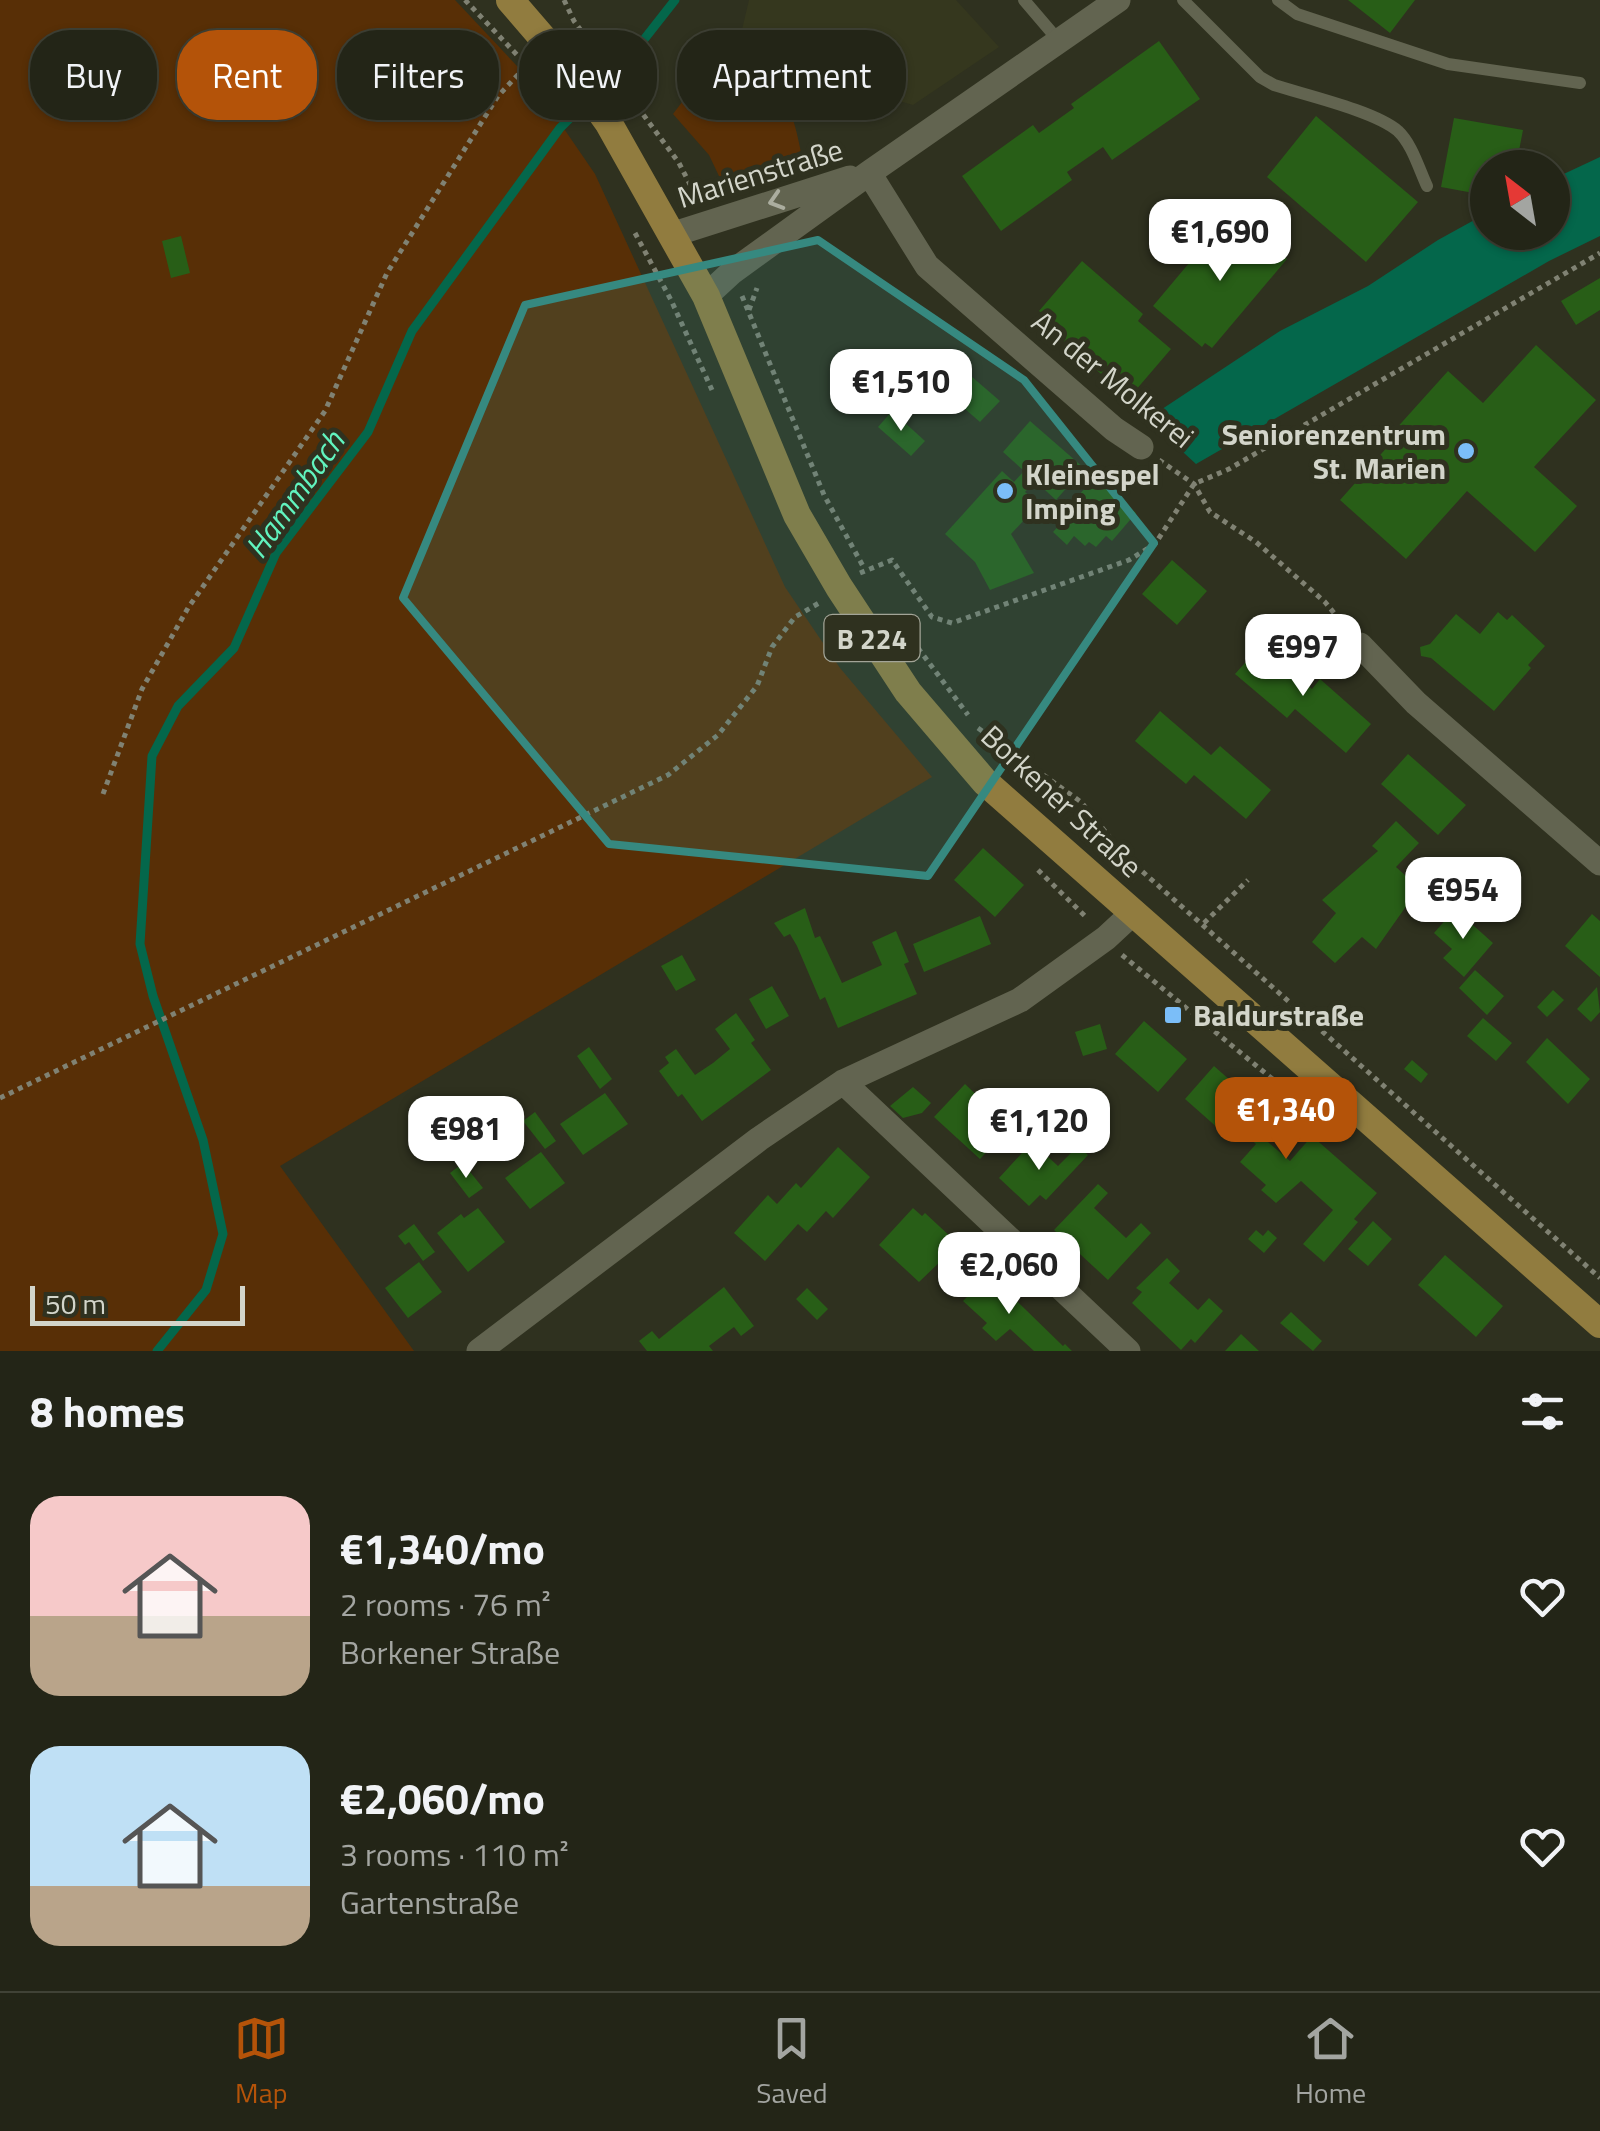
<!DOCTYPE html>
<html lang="en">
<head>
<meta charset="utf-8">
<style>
  :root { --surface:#232517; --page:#2b2d20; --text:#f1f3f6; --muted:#a3a5a1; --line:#404236; --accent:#b45309 }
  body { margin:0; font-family:"Titillium Web",sans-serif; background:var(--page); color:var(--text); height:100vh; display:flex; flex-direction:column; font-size:38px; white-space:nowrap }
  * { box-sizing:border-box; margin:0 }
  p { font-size:32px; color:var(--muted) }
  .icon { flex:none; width:55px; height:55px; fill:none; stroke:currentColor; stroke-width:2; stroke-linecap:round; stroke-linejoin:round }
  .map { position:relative; height:1351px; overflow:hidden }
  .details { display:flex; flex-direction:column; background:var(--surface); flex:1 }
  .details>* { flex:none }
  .hud { position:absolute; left:30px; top:30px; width:1000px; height:90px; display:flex; gap:20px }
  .needle { width:65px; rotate:329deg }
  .fabs { position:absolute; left:1470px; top:150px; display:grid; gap:20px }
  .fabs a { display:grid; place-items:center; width:100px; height:100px; border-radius:50%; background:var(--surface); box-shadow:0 2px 8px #0004,0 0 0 2px var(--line); font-size:50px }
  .scale { position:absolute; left:30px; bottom:25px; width:215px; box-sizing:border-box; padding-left:10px; border:5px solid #d3d5ca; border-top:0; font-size:28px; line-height:35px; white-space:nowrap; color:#d3d5ca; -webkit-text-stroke:8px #2f311f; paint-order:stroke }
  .price { position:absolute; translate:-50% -85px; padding:0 22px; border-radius:20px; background:#fff; color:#222; font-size:32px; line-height:65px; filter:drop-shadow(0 2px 5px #0008) }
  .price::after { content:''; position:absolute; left:50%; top:60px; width:30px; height:22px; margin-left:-15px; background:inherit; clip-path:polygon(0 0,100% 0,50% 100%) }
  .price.selected { background:var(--accent); color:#fff }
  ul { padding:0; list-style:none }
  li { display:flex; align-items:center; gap:30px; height:250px; padding:0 30px }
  li span { display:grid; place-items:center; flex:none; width:280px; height:200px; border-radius:30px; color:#555 }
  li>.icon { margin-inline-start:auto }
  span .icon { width:120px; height:120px; fill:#fffc; stroke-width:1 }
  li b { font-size:42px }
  h2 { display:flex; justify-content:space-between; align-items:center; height:120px; padding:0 30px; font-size:42px }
  .pill { padding:0 35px; border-radius:40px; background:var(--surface); box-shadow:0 2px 8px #0004,0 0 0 2px var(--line); font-size:35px; line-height:90px }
  .pill.selected { background:var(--accent); color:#fff }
  .tab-bar { display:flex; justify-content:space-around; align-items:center; height:140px; border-top:2px solid var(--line); background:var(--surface); font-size:28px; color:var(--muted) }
  .tab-bar a { display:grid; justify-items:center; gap:5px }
  .tab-bar .selected { color:var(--accent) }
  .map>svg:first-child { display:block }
  .built { fill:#35371e }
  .green { fill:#582f06 }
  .water { fill:#04674b }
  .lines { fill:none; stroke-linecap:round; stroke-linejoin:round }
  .stream { stroke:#04674b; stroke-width:9 }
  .building { fill:#285e17 }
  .path { stroke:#808273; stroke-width:5; stroke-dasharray:5 5; stroke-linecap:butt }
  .service { stroke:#626450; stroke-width:12 }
  .minor { stroke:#626450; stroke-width:25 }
  .primary { stroke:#917c3f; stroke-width:28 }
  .oneway { stroke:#abad9f }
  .marked { fill:#368980; fill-opacity:0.2; stroke:#368980; stroke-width:8; stroke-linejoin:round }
  .poi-dot { fill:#7bbef8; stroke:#2f311f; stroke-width:4 }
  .labels { text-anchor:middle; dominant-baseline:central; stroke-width:10; stroke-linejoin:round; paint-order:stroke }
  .shield { fill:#2f311f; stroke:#a2a497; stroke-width:2.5 }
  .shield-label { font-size:28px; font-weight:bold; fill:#d3d5ca }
  .street-label { font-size:30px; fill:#d3d5ca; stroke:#2f311f }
  .poi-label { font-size:30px; font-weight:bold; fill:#d3d5ca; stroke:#2f311f; text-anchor:start }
  .water-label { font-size:32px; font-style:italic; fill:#61f3be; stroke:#2f311f }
</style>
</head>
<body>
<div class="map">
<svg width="1600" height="1351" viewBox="0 0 1600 1351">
  <rect width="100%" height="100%" fill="#2f311f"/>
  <path class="built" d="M749,0h207l43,47 -86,58 -150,-44 -23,-23z"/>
  <path class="green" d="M0,0h455l77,82 63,92 190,413 55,81 92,109 -652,389 134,185h-414z
    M729,40c51,41 63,58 74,124l-51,24 -24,7 -19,-40 -36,-41z"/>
  <path class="water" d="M1600,157v79l-51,25 -353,203 -49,-45 133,-88 88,-45 70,-46 49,-27 1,19h64l1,-53z"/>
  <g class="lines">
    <path class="stream" d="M157,1351l49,-61 17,-56 -20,-94 -50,-144 -13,-52 12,-188 26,-50 56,-58 42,-95 92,-121 44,-101 148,-203 64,-63 51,-65"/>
  </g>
  <path class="building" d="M1348,0h67l-25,33z
    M781,29l114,34 -9,29 -114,-34z
    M1159,41l41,58 -88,61 -9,-13 -36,25 5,8 -71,51 -39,-55 71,-51 6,8 35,-25 -3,-4z
    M1316,116l102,86 -52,60 -99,-85z
    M1454,118l69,12 -7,36 -31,-5 -6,33 -38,-7z
    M1237,218l50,41 -75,89 -7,-5 -3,4 -49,-41 47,-56 6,5z
    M181,236l9,37 -19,5 -9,-37z
    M1082,261l61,53 -5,7 33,28 -42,49 -86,-74 5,-6 -9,-7z
    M1600,278v32l-24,15 -15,-24z
    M1536,345l60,55 -62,67 43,39 -42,46 -68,-61 -61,68 -66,-59 58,-65 -4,-4 54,-60 35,32z
    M942,351l58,50 -20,21 -22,-19 -10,11 -21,-17 -3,4 -14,-12z
    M892,411l33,30 -14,15 -33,-29z
    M1030,421l54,47 -28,32 -21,-19 -10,11 14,12 -28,30 23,39 -44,17 -15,-28 -30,-28 57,-63 12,11 10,-11 -21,-19z
    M1095,477l41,36 -24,28 -6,-5 -10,11 -7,-5 -4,4 -11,-10 -7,9 -14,-13 11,-12 -4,-4z
    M1172,560l35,31 -30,34 -35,-31z
    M1498,612l9,8 5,-5 33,31 -17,19 3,3 -37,43 -63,-53 -10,-2 -1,-9 10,-3 26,-30 24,20z
    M1261,645l51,44 8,-10 51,45 -25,29 -51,-44 -8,9 -52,-44z
    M1160,711l51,44 9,-9 51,44 -25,29 -52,-44 -8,9 -51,-43z
    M1408,754l58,51 -28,30 -57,-51z
    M1396,821l23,22 -23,24 23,21 -43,61 -14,-12 -27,26 -23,-21 24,-29 -14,-13 56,-49 -6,-5z
    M983,848l41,37 -29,32 -41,-37z
    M805,908l10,30 5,-2 22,47 40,-18 -10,-23 24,-11 13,31 -5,2 13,30 -79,34 -13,-31 -5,3 -23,-54 -7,-12 -6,3 -10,-14z
    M1455,909l38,34 -29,34 -21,-19 9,-9 -18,-16z
    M1592,914l8,7v56l-35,-31z
    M980,916l11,28 -67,28 -11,-28z
    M682,955l14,25 -20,11 -15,-25z
    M1475,970l29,26 -17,19 -28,-27z
    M772,986l17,30 -23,13 -17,-30z
    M1597,987l3,25 -9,10 -14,-13z
    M1553,990l11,10 -17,17 -10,-10z
    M736,1013l19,27 -4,3 20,27 -69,51 -20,-27 -4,3 -19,-26 10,-8 -4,-6 11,-8 19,26 18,-12 17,-14 -15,-20z
    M1483,1018l29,25 -16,18 -29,-25z
    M1144,1021l43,38 -29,33 -43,-38z
    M1100,1024l7,25 -24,7 -8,-24z
    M1547,1038l43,41 -22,25 -42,-42z
    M589,1047l23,32 -12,10 -23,-33z
    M1412,1060l16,14 -7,9 -17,-14z
    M1214,1066l43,38 -4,4 20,17 -11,12 28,24 22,-25 65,57 -23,26 4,3 -34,40 -21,-18 30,-34 -32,-29 -25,22 -15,-13 5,-5 -26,-23 16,-18 -19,-17 -9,10 -43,-38z
    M965,1084l45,43 -30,32 -46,-42z
    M913,1087l18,16 -9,10 -19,5 -13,-12z
    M605,1093l23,31 -45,31 -23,-31z
    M535,1112l21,29 -11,8 -22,-28z
    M1032,1142l26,24 20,-20 10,9 -42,45 -6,-5 -11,11 -30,-28z
    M838,1147l32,30 -37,41 -7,-7 -19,21 -9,-8 -33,37 -31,-28 34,-38 9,9 19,-21 5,5z
    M541,1152l24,31 -35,26 -25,-31z
    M463,1163l20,25 -14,10 -19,-25z
    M1098,1184l10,9 -14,15 32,30 15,-15 10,10 -43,47 -54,-50z
    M478,1208l27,34 -37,30 -31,-39 24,-19 3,4z
    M913,1208l9,8 3,-3 28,26 -13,15 4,4 -25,24 -40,-37z
    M1373,1221l19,18 -24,27 -20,-17z
    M414,1224l21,28 -12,9 -14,-19 -4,3 -7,-9z
    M1256,1230l7,6 5,-6 9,8 -13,15 -16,-14z
    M964,1249l18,17 -16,18 -18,-17z
    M1445,1255l58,51 -27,31 -58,-52z
    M1167,1258l13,13 -11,12 29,27 11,-12 14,13 -28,32 -4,-4 -10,11 -49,-47 10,-11 -6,-4z
    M419,1262l23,30 -34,26 -23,-30z
    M989,1274l74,72 2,-2 7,7h-38l-24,-22 -14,12 -14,-13 5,-5 -24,-22z
    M724,1287l30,39 -13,10 -7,-9 -25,19 4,5h-66l-8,-10 13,-10 7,8z
    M807,1288l21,21 -11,11 -21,-21z
    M1291,1312l31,29 -9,10 -33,-28z
    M1241,1334l18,17h-34z"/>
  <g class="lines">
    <path class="path" d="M465,0l55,58
      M564,0l10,21 105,142 19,37
      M635,233l36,67 41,90
      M742,296l82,199 40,73
      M749,310l8,-22
      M1159,460l35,24 16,28 46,30 69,60 18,22
      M860,573l32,-13 40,57 20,6 177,-63 26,-16 39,-60 35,-15 371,-216
      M906,632l62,83
      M978,728l103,74 45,55 474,421
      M103,794l39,-105 46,-81 137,-197 62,-138 111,-177 30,-32
      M1038,870l49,48
      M1204,923l44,-43
      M1122,955l188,155
      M0,1098l668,-323 50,-40 39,-49 15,-39 23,-30 24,-14"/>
    <path class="service" d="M1024,0l35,41
      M1183,0l77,77 14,8c31,10 101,26 124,46 14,13 21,38 29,55
      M1278,0l19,14 151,50 132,19"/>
    <path class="minor" d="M869,173l58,93 187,163 27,18
      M671,235l179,-57
      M706,296l26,-24 137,-99 249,-173
      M1360,645l56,58 184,160
      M843,1082l285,269
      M479,1351l280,-212 84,-57 177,-82 86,-62 28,-26"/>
    <path class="primary" d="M510,0l62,72 36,50 98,174 91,219 42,72 69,105 77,90 615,542"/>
  </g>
  <defs><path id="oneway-chevron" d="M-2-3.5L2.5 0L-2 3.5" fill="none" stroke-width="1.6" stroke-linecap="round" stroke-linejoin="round" transform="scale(2.5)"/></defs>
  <use class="oneway" href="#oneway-chevron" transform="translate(776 201) rotate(163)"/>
  <path class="marked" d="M818,240l206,140 130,163 -226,333 -319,-32 -206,-246 122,-293z"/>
  <g class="poi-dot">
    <circle cx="1466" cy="451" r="10"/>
    <circle cx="1005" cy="491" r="10"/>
    <rect x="1163" y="1005" width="20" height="20" rx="5"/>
  </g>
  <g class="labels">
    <rect class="shield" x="824.5" y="615" width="95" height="46" rx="8"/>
    <g class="shield-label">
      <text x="872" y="638">B 224</text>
    </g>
    <g class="street-label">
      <text transform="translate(760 173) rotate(-17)">Marienstraße</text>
      <text transform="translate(1113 379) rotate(39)">An der Molkerei</text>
      <text transform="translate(1062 801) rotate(43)">Borkener Straße</text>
    </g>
    <g class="poi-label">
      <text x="1446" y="434" text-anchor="end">Seniorenzentrum<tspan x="1446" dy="34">St. Marien</tspan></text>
      <text x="1025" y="474">Kleinespel<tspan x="1025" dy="34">Imping</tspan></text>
      <text x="1193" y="1015">Baldurstraße</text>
    </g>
    <g class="water-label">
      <text transform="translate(294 494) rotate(-55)">Hammbach</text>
    </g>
  </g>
</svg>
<div class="fabs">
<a><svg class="needle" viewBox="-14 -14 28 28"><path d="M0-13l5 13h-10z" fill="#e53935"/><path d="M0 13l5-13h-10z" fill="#a3a5a1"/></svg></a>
</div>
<div class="scale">50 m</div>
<b class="price" style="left:1220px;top:284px">€1,690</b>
<b class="price" style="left:901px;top:434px">€1,510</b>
<b class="price" style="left:1303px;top:699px">€997</b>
<b class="price" style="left:1463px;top:942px">€954</b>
<b class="price selected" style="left:1286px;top:1162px">€1,340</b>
<b class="price" style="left:1039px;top:1173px">€1,120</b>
<b class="price" style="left:466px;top:1181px">€981</b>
<b class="price" style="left:1009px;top:1317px">€2,060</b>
<div class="hud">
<a class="pill">Buy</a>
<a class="pill selected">Rent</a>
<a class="pill">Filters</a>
<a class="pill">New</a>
<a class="pill">Apartment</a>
</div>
</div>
<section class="details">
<h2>8 homes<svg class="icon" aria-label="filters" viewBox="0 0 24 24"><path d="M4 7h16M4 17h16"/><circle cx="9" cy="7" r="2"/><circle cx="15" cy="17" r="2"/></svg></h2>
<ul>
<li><span style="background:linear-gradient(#f6c9c9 60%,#b9a48a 0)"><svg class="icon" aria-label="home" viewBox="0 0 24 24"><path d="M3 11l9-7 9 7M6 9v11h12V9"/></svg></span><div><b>€1,340/mo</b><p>2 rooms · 76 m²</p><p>Borkener Straße</p></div><svg class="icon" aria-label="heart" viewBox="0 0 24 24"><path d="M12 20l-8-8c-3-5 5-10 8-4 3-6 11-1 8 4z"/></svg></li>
<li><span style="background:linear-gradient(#bfe0f5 70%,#b9a48a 0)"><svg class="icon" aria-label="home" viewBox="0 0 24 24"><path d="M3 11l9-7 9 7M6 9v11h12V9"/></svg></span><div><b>€2,060/mo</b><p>3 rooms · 110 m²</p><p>Gartenstraße</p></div><svg class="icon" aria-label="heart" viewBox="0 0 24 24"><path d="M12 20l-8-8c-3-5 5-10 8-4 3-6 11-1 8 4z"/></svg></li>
</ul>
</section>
<nav class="tab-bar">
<a class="selected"><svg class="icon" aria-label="map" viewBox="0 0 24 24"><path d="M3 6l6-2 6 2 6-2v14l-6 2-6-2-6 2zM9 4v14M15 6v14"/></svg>Map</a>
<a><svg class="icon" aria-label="saved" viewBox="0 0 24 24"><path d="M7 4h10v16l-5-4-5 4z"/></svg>Saved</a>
<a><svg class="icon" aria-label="home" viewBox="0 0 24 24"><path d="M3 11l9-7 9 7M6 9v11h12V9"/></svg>Home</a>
</nav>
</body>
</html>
